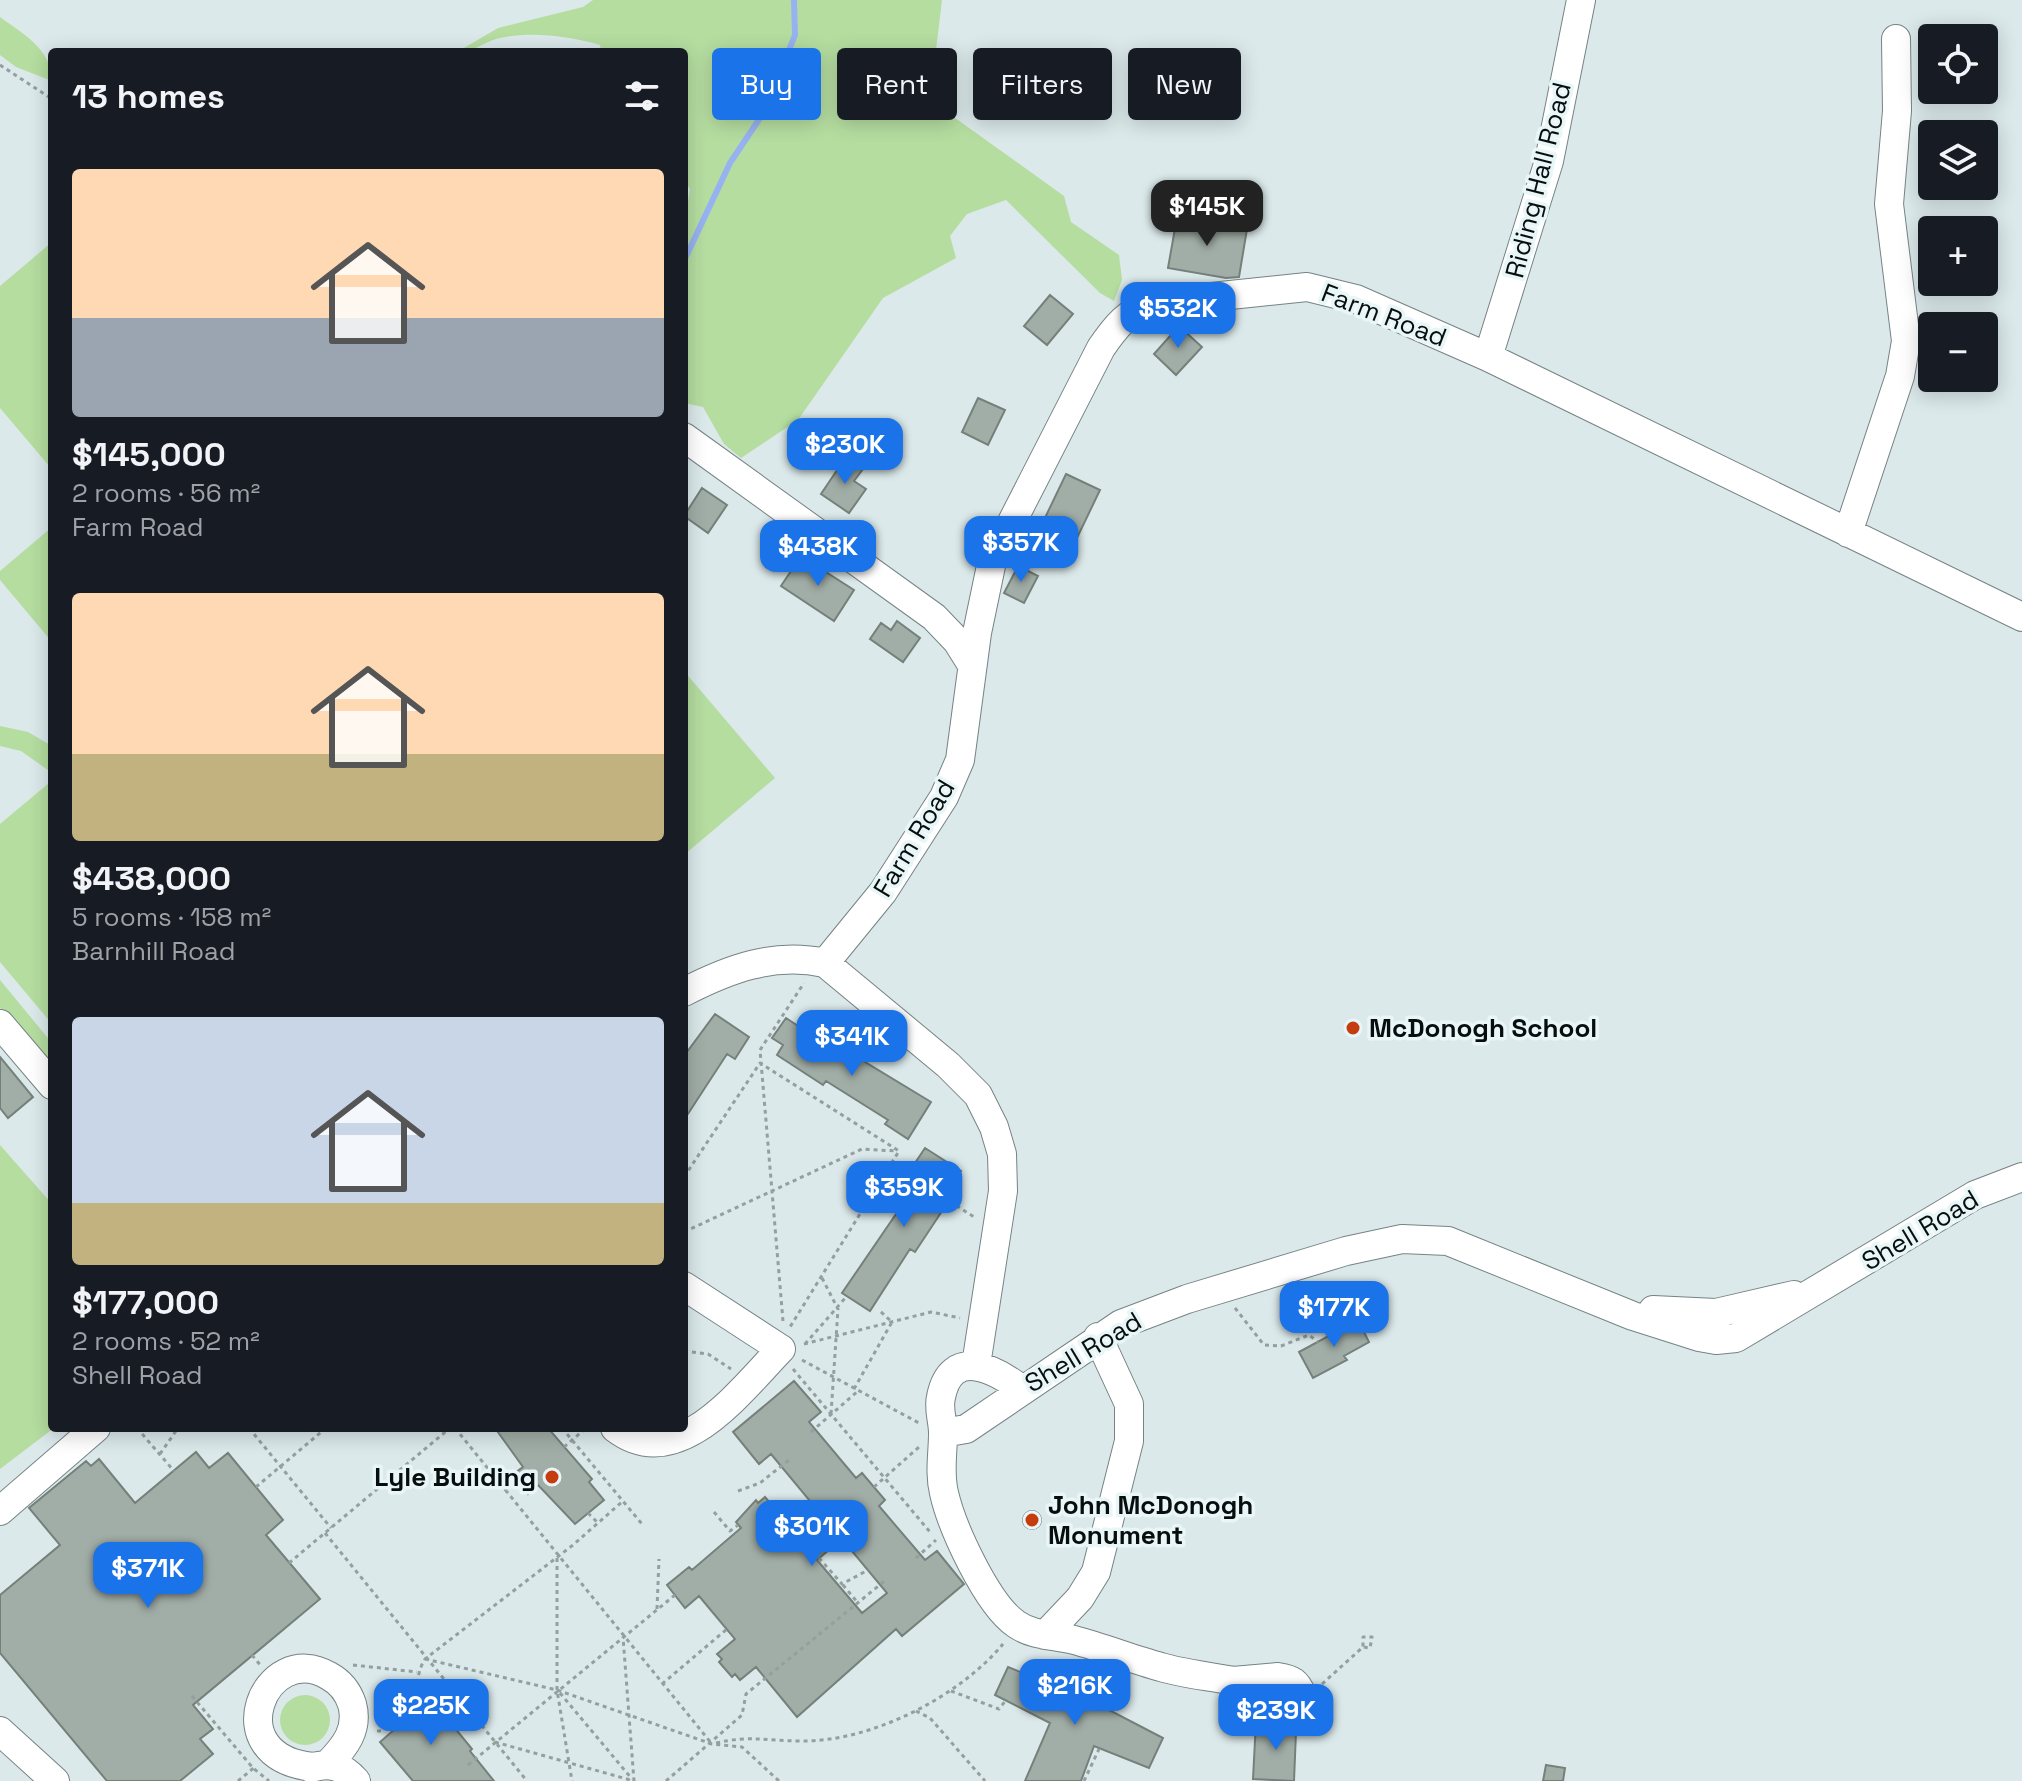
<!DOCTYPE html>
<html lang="en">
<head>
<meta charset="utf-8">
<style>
  :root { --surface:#171b24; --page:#20242c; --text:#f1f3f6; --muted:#9ea1a6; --accent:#1a73e8 }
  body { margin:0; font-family:"Space Grotesk",sans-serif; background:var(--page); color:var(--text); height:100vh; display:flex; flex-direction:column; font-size:30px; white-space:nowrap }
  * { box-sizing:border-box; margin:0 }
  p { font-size:26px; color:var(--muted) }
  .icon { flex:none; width:44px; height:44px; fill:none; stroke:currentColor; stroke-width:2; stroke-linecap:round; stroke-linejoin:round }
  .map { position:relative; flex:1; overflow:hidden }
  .drawer { position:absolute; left:48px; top:48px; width:640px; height:1384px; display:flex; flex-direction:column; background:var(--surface); border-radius:8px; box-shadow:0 4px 20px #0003 }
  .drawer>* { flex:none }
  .guide { position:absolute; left:712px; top:48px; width:760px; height:72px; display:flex; gap:16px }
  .tools { position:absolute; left:1918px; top:24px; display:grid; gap:16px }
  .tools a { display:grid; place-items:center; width:80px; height:80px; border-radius:8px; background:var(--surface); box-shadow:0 4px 20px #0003; font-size:40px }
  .price { position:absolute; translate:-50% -68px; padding:0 18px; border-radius:16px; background:var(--accent); color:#fff; font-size:26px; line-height:52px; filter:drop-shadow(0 2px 4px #0008) }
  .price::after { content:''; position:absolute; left:50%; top:48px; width:24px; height:18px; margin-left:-12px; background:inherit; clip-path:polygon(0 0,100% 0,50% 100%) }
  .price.active { background:#222; color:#fff }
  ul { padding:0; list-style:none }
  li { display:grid; align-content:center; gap:16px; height:424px; padding:0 24px }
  li span { display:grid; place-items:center; height:248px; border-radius:8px; color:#555 }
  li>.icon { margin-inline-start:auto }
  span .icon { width:144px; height:144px; fill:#fffc; stroke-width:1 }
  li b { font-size:34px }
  h2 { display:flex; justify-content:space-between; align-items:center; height:96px; padding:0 24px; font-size:34px }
  .pill { padding:0 28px; border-radius:8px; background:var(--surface); box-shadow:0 4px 20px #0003; font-size:28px; line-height:72px }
  .pill.active { background:var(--accent); color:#fff }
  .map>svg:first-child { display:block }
  .green { fill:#b5dda0 }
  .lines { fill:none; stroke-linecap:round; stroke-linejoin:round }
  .stream { stroke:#97b2f1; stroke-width:6 }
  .building { fill:#a1ada7; stroke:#75807b; stroke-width:2; fill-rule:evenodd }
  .minor-casing { stroke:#768384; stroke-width:30 }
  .path { stroke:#949f9f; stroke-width:3; stroke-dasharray:4 4; stroke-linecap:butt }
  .minor { stroke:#fff; stroke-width:28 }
  .poi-dot { fill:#c53d0f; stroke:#e8f6f7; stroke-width:3 }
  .labels { text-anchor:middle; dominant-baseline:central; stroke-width:7; stroke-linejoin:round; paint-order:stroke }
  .street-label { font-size:26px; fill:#080d0d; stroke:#e8f6f7 }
  .poi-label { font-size:26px; font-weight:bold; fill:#080d0d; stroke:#e8f6f7; text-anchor:start }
</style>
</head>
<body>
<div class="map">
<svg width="2022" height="1781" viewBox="0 0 2022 1781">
  <rect width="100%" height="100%" fill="#dbe9ea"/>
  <path class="green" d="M593,0h349l-12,100 134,96 7,26 48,33 3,25 -8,21 -14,-8 -94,-93 -39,14 -17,22 6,22 -73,40 -85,122 -57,38 -17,-14 -21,-37 -19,-4v-178l6,-36 -6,-9v-128h-83l-1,-7c-31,-9 -75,-15 -107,-5 -14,5 -20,12 -36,12l41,-24 85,-21z
    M0,17c23,17 52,32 52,64l-36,-14 -16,-12z
    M52,242v223l-2,2 -50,-59v-122z
    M52,527v115l-52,-62v-9z
    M684,671l91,107 -91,77z
    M0,726l28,6 24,14v27l-31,-22 -21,-5z
    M49,783l3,3v238l-52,-62v-138z
    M0,980l52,63v27l-52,-62z
    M0,1145l52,59 2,224 -54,41z
    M280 1720a25 25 0 1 1 50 0a25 25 0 1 1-50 0Z"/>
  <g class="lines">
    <path class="stream" d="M684,261l46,-98 34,-51 31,-77 -1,-35"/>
  </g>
  <path class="building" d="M1177,217l70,12 -8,48 -13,1 -58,-10z
    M1050,295l23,19 -26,31 -23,-19z
    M1179,326l23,21 -26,28 -22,-21z
    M978,398l27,12 -17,35 -26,-13z
    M846,457l17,12 -9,12 12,8 -17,24 -28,-19z
    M1066,474l34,16 -23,48 -34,-16z
    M702,488l25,17 -19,28 -24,-17z
    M801,556l53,34 -20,31 -53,-35z
    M1018,566l20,10 -14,27 -20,-10z
    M897,621l23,17 -17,24 -33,-23 11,-16 10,7z
    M715,1014l34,23 -14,22 -8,-5 -43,66v-64z
    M786,1018l61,40 3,-5 81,49 -23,37 -23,-15 3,-4 -62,-39 -3,4 -46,-30 6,-10 -11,-7z
    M0,1057l33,40 -25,21 -8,-10z
    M925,1148l36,23 -20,31 5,3 -31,47 -5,-3 -40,62 -28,-18 80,-117 -11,-7z
    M1358,1320l11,22 -25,14 3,4 -34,18 -14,-26z
    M794,1381l27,31 -12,10 47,56 6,-5 23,27 -6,6 46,54 12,-9 27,33 -62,52 -6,-7 -99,88 -41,-50 -16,13 -5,-6 -3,3 -13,-15 3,-3 -5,-5 18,-15 -36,-43 -14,12 -18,-23 22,-18 3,3 49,-42 -5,-6 20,-22 2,3 7,-6 35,42 25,-20 -54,-65 -12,10 -26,-32zM842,1539l45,54 -25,20 -45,-53z
    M495,1428h53l44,51 -3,3 15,18 -29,24 -37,-39 -10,9 -16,-19 11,-8z
    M196,1452l13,16 19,-15 55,67 -17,15 54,64 -127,106 20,24 -13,10 13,15 -33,27h-73l-107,-128v-58l60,-50 -31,-37 57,-47 5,5 8,-7 36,44z
    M1023 1520a9 9 0 1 1 18 0a9 9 0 1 1-18 0Z
    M1008,1667l57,23 4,-9 12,6 3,-7 20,10 -3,6 12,5 -4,9 54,28 -14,30 -55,-22 -13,35h-56l25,-58 -55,-28z
    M431,1699l41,50 -2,2 24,30h-81l-33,-39 15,-13 -9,-11 21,-17 9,10z
    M1304,1720l-1,12h-7l-2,49 -41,-2 3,-58 19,7z
    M1546,1765l19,3 -2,13h-20z"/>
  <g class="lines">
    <g class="minor-casing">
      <path id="minor" d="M1488,357l61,-196 32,-161
        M684,437l250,180 23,24 15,24
        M1848,533l52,-157 6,-35 -17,-137 8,-93 -1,-72
        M825,963l58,-71 61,-95 16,-37 17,-127 15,-72 109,-213c15,-22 27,-37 53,-45l153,-16 49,12 132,58 534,260
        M684,992c45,-23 89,-40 141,-29l123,102 30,30 16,32 8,27 1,37 -27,174
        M0,1024l52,61
        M1653,1310l63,3 78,-18
        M1021,1389c-26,-20 -70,-43 -80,8 -3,12 2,24 2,36 0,21 -4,39 1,60 8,35 43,111 72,131 17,12 39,11 58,16 30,8 58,19 87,27 23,7 48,9 72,14
        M615,1428c63,48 125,-37 166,-79l-97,-63
        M943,1433l23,-4 155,-105 66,-25 159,-48 56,-12 46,2 185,75 66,21 17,3 20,-2 239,-143 47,-18
        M0,1511l96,-83
        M1045,1635l35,-37 16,-26 33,-131v-37l-31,-67
        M1278,1677c14,2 19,5 24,18l-4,9 -18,8 -25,-9 -22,-22z
        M0,1731l55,50
        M314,1767c-99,-9 -49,-129 15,-91 11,6 19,16 23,28 7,25 -7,43 -24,60
        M311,1768c19,-6 32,-2 45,13"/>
    </g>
    <path class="path" d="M0,65l52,34
      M892,1163l33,22
      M684,1177l76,-114 139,88 -109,176
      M943,1197l31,20
      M684,1232l178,-83 34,2
      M822,1278l16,31 -7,105
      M1235,1308l29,37 17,1 28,-11 9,7
      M783,1321l-23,-271 44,-67
      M804,1344l127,-32 29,6
      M805,1344l42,-48
      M684,1351l24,3 23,15
      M802,1360l117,63
      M793,1369l137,163
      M854,1389l38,-67 -12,-11
      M137,1428l37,43
      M249,1428l82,100
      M455,1428l257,316
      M562,1428l80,96
      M811,1432l47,-41
      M564,1447l22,-19
      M160,1454l18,-26
      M256,1487l70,-59
      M874,1487l45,-40
      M504,1490l16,-6
      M738,1491l22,-8 29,-23
      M714,1512l16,19 8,-6
      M588,1513l10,10
      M325,1533l202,248
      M557,1558v132l15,91
      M819,1558l23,26 26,-14
      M916,1558l20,-18
      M289,1563l161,-135
      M843,1585l15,18
      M657,1609l2,-50
      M252,1655l9,11
      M425,1659l132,31 155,54 30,3 37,34
      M353,1665l64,7
      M662,1684l65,-55
      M1322,1684l41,-37 7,1 2,-11h-9v10
      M1095,1686l5,-13
      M951,1691l48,18 7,-9
      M560,1693l72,86
      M192,1696l61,72 16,13
      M411,1706c8,-16 4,-31 14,-47l148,-114 50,-44
      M916,1711l14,7 55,63
      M377,1731h6l7,-8
      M495,1742l139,39 -11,-144
      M716,1743c35,-8 51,-2 85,-2 70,1 158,-44 202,-97
      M468,1765l207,-170
      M238,1781l18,-15
      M666,1781l76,-66 4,-21 141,-115
      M1084,1781l15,-32"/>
    <use href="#minor" class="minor"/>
  </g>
  <g class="poi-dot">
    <circle cx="1353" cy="1028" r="8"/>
    <circle cx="552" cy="1477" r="8"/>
    <circle cx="1032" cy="1520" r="8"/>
  </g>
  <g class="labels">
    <g class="street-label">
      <text transform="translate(1538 180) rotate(-76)">Riding Hall Road</text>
      <text transform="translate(1384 315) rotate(21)">Farm Road</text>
      <text transform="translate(914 838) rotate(-59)">Farm Road</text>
      <text transform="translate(1920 1230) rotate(-31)">Shell Road</text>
      <text transform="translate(1083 1352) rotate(-31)">Shell Road</text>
    </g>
    <g class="poi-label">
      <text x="1369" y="1028">McDonogh School</text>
      <text x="536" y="1477" text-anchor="end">Lyle Building</text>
      <text x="1048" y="1505">John McDonogh<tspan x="1048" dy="30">Monument</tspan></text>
    </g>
  </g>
</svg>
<div class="tools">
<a><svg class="icon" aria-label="locate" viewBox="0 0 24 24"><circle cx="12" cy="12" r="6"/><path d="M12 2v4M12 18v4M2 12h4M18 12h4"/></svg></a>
<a><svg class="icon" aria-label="layers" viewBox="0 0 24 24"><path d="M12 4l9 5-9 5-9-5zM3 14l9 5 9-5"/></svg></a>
<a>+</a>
<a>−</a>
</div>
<b class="price active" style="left:1207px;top:248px">$145K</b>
<b class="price" style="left:1178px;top:350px">$532K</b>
<b class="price" style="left:845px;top:486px">$230K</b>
<b class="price" style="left:1021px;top:584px">$357K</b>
<b class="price" style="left:818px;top:588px">$438K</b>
<b class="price" style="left:852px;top:1078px">$341K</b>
<b class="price" style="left:904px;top:1229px">$359K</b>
<b class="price" style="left:1334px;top:1349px">$177K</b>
<b class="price" style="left:812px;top:1568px">$301K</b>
<b class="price" style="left:148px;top:1610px">$371K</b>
<b class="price" style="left:1075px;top:1727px">$216K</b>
<b class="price" style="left:431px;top:1747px">$225K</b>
<b class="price" style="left:1276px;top:1752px">$239K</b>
<div class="guide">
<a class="pill active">Buy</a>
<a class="pill">Rent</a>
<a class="pill">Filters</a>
<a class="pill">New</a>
</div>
<section class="drawer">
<h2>13 homes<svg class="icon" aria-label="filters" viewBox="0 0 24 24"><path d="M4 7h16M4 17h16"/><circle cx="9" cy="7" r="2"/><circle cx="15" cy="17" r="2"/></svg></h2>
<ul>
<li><span style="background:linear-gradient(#ffd9b3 60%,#9aa5b1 0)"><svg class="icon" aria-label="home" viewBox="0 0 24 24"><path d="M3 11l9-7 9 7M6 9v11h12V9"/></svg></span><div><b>$145,000</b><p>2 rooms · 56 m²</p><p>Farm Road</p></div></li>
<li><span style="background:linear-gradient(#ffd9b3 65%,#c2b280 0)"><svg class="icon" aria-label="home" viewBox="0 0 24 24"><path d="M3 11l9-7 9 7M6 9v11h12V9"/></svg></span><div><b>$438,000</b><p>5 rooms · 158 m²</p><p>Barnhill Road</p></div></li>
<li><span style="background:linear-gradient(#c9d6e8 75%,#c2b280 0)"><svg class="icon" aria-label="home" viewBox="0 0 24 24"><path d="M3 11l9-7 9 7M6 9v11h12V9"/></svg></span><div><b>$177,000</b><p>2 rooms · 52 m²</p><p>Shell Road</p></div></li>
</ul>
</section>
</div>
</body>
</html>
